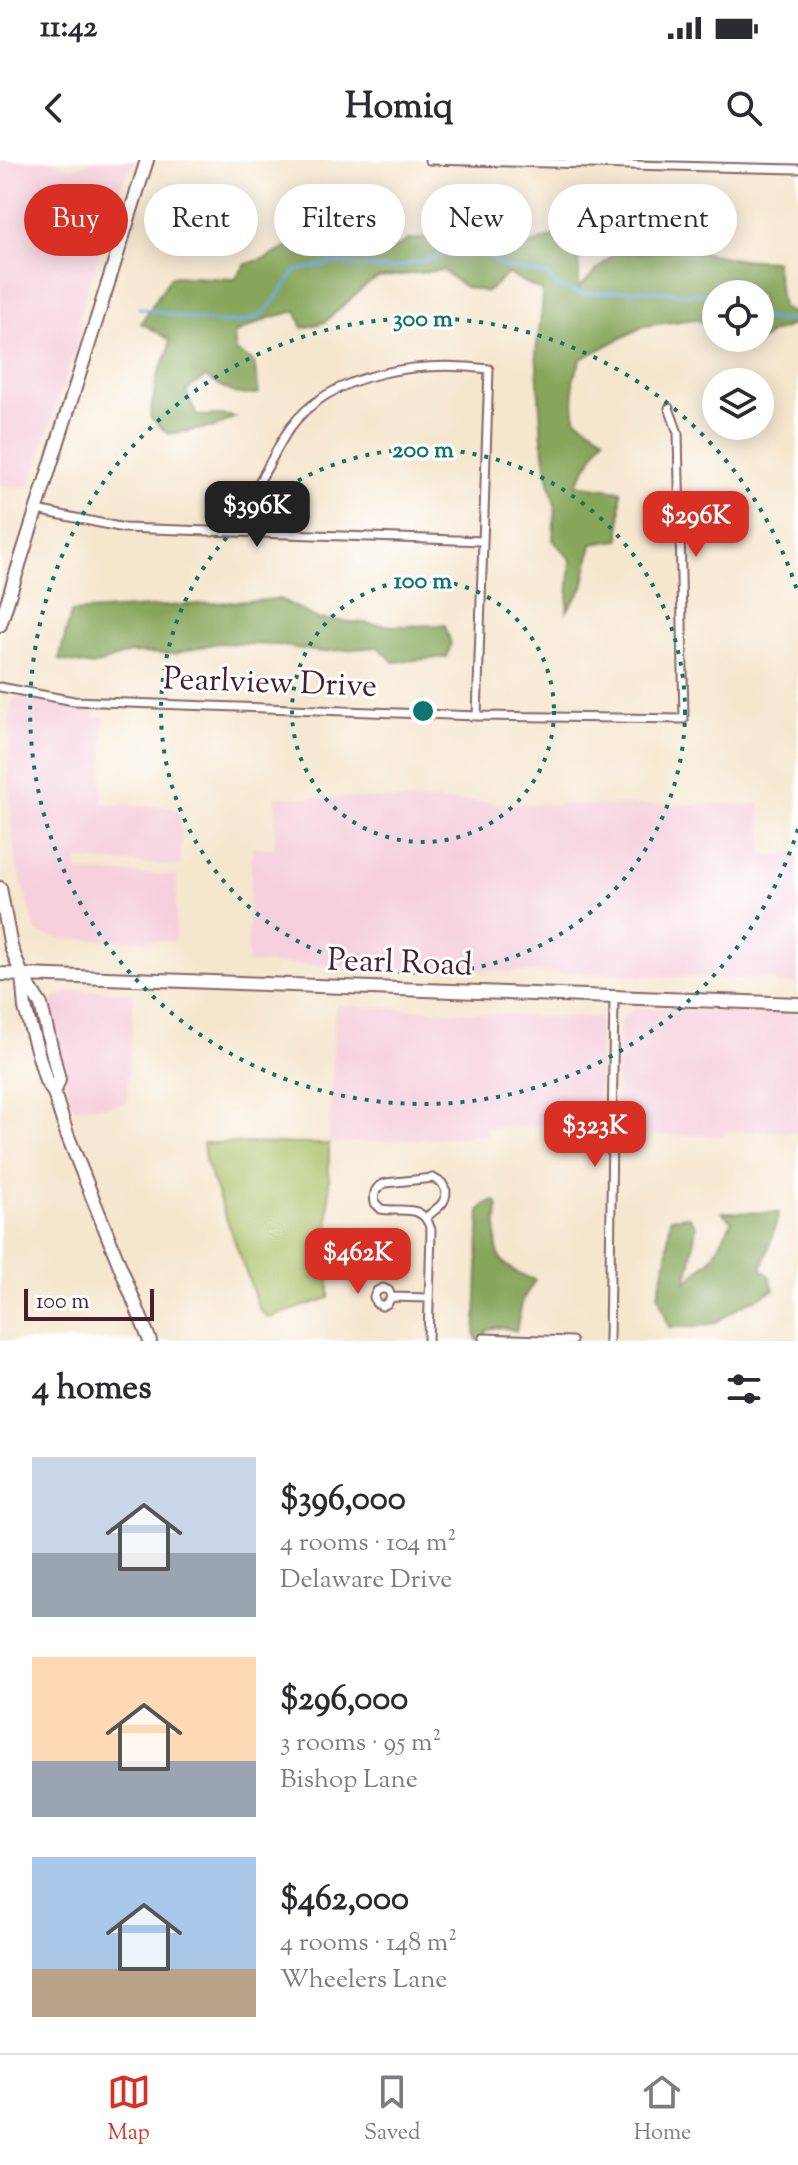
<!DOCTYPE html>
<html lang="en">
<head>
<meta charset="utf-8">
<style>
  :root { --surface:#fff; --page:#f7f7f7; --text:#2b2b33; --muted:#7c7c81; --line:#e1e1e2; --accent:#d93025 }
  body { margin:0; font-family:"Sorts Mill Goudy",serif; background:var(--page); color:var(--text); height:100vh; display:flex; flex-direction:column; font-size:30px; white-space:nowrap }
  * { box-sizing:border-box; margin:0 }
  p { font-size:26px; color:var(--muted) }
  .icon { flex:none; width:44px; height:44px; fill:none; stroke:currentColor; stroke-width:2; stroke-linecap:round; stroke-linejoin:round }
  .map { position:relative; height:1181px; overflow:hidden }
  .details { display:flex; flex-direction:column; background:var(--surface); flex:1 }
  .details>* { flex:none }
  .guide { position:absolute; left:24px; top:24px; width:750px; height:72px; display:flex; gap:16px }
  .buttons { position:absolute; left:702px; top:120px; display:grid; gap:16px }
  .buttons a { display:grid; place-items:center; width:72px; height:72px; border-radius:50%; background:var(--surface); box-shadow:0 4px 20px #0003; font-size:40px }
  .scale { position:absolute; left:24px; bottom:20px; width:130px; box-sizing:border-box; padding-left:8px; border:4px solid #4a1f2b; border-top:0; font-size:22px; line-height:28px; white-space:nowrap; color:#4a1f2b; -webkit-text-stroke:6px #fff; paint-order:stroke }
  .price { position:absolute; translate:-50% -68px; padding:0 18px; border-radius:16px; background:var(--accent); color:#fff; font-size:26px; line-height:52px; filter:drop-shadow(0 2px 4px #0008) }
  .price::after { content:''; position:absolute; left:50%; top:48px; width:24px; height:18px; margin-left:-12px; background:inherit; clip-path:polygon(0 0,100% 0,50% 100%) }
  .price.current { background:#222; color:#fff }
  ul { padding:0; list-style:none }
  li { display:flex; align-items:center; gap:24px; height:200px; padding:0 32px }
  li span { display:grid; place-items:center; flex:none; width:224px; height:160px; border-radius:0px; color:#555 }
  li>.icon { margin-inline-start:auto }
  span .icon { width:96px; height:96px; fill:#fffc; stroke-width:1 }
  li b { font-size:34px }
  h2 { display:flex; justify-content:space-between; align-items:center; height:96px; padding:0 32px; font-size:34px }
  .chip { padding:0 28px; border-radius:36px; background:var(--surface); box-shadow:0 4px 20px #0003; font-size:28px; line-height:72px }
  .chip.current { background:var(--accent); color:#fff }
  .status { display:flex; justify-content:space-between; align-items:center; height:56px; padding:0 40px; background:var(--surface); direction:ltr }
  .status svg { height:22px; fill:currentColor }
  header { display:flex; justify-content:space-between; align-items:center; height:104px; padding:0 32px; background:var(--surface); font-size:36px; font-weight:800 }
  .dock { display:flex; justify-content:space-around; align-items:center; height:112px; border-top:2px solid var(--line); background:var(--surface); font-size:22px; color:var(--muted) }
  .dock a { display:grid; justify-items:center; gap:4px }
  .dock .current { color:var(--accent) }
  .map>svg:first-child { display:block }
  .built { fill:#f5cfdb }
  .green { fill:#a8bf65; stroke:#796f48; stroke-width:2 }
  .forest { fill:#86a65a; stroke:#686242; stroke-width:2 }
  .lines { fill:none; stroke-linecap:round; stroke-linejoin:round }
  .stream { stroke:#71abe1; stroke-width:3 }
  .minor-casing { stroke:#866564; stroke-width:11 }
  .primary-casing { stroke:#866564; stroke-width:16 }
  .minor { stroke:#fff; stroke-width:7 }
  .primary { stroke:#fff; stroke-width:12 }
  .ring { fill:none; stroke:#0f766e; stroke-width:4; stroke-dasharray:4 8 }
  .labels { text-anchor:middle; dominant-baseline:central; stroke-width:6; stroke-linejoin:round; paint-order:stroke }
  .street-label { font-size:32px; fill:#4a1f2b; stroke:#fff }
  .centre { fill:#0f766e; stroke:#fff; stroke-width:4 }
  .ring-label { font-size:24px; text-anchor:middle; font-weight:bold; fill:#0f766e; stroke:#fff; stroke-width:6; stroke-linejoin:round; paint-order:stroke }
</style>
</head>
<body>
<div class="status"><b>11:42</b><svg viewBox="0 0 49 12"><path d="M0 12V9h3v3zM5 12V6h3v6zM10 12V3h3v9zM15 12V0h3v12zM26 1h20v11H26zM47 4h2v5h-2z"/></svg></div>
<header><svg class="icon" aria-label="back" viewBox="0 0 24 24"><path d="M15 5l-7 7 7 7"/></svg>Homiq<svg class="icon" aria-label="search" viewBox="0 0 24 24"><circle cx="10" cy="10" r="6"/><path d="M15 15l6 6"/></svg></header>
<div class="map">
<svg width="798" height="1181" viewBox="0 0 798 1181">
  <rect width="100%" height="100%" fill="#fff"/>
  <filter id="ink" filterUnits="userSpaceOnUse"><feTurbulence type="fractalNoise" baseFrequency=".0125" numOctaves="2"/><feDisplacementMap in="SourceGraphic" scale="16" xChannelSelector="R" yChannelSelector="G"/><feConvolveMatrix kernelMatrix="1 2 1 2 8 2 1 2 1" color-interpolation-filters="sRGB"/></filter>
  <filter id="wash" filterUnits="userSpaceOnUse"><feTurbulence type="fractalNoise" baseFrequency=".006" numOctaves="4" result="noise"/><feDisplacementMap in="SourceGraphic" scale="32" xChannelSelector="R" yChannelSelector="G"/><feGaussianBlur stdDeviation="1.8" result="paint"/><feColorMatrix in="noise" values="0 0 0 0 0 0 0 0 0 0 0 0 0 0 0 0 0 1.4 0 .05"/><feComposite in="paint" operator="in"/></filter>
  <g filter="url(#wash)">
    <rect width="100%" height="100%" fill="#f5e6ce"/>
    <path class="built" d="M0,0h53l8,5 11,3 17,-5 3,-3h43l-11,19 -32,97 -13,41 2,13 -51,158 -30,-3z
      M15,536l80,12 -1,11 10,-2 -2,86 68,4 9,5 3,26 -2,28 -102,-6 -2,12 101,3 -2,66 -115,-2 -23,-6 -22,-73 -7,-82 2,-69z
      M276,636l308,9 176,-1 3,50h35v130h-22l-1,-4 -528,-17 5,-116 23,1z
      M79,830l55,2 -7,112 -54,4 -18,-70 -5,-29 4,-11 10,-5z
      M335,845l218,12h47l-1,107 -111,4v7l-159,9z
      M636,848l162,6v118l-74,-1v5l-109,-1 5,-114 7,-8z"/>
    <path class="green" d="M203,983l126,1v154l-60,20 -9,-7 -55,-151z"/>
    <path class="forest" d="M572,68l7,19v41l34,-34 75,-4 49,9 38,2 7,46 10,6 6,-2v12l-27,10 -15,12 -18,-7h22v-44h-44v34l-21,-9 -51,7 -63,33 -8,22 2,37 29,19 -28,48 45,6 -1,49 -28,4 -9,44 -16,23 4,-51 -18,-20 2,-35 -8,-32 -5,-34 -6,-87 6,-44v-17l-34,-17 -21,18 -22,-5 -23,-17 -64,8 -12,7 -41,37 -22,6 -7,-17 -27,7 -35,16 2,17 18,11 5,31c-23,6 -34,-5 -54,-16l-19,14 11,25 25,-1 13,2 -19,10 -48,7 -18,-17 7,-40 11,-24 2,-13 -29,-17 30,-47 64,3 11,-15 20,-6 30,-15 38,-5 24,11 26,6 24,-15 46,-5 27,1 29,17z
      M280,439l38,20 78,7 49,-1 6,19 -4,13 -53,5 -16,-15 -58,5 -43,-7 -60,-2 -43,11 -44,-1 -38,13 -33,-6 12,-48z
      M495,1041l3,4c-2,43 -10,59 37,75l-12,19 -7,32c-7,-2 -22,-7 -29,0 -2,3 -3,7 -6,10h-3l-3,-6c3,-42 3,-83 5,-125l6,-6z
      M722,1052l57,1 -15,50 -3,5 9,9 4,13 -33,16 -26,17 -19,4h-27l-11,-33 9,-37 3,-39 18,-2 8,10 -5,37 -5,19 27,-25 19,-36z"/>
    <g class="lines">
      <path class="stream" d="M139,148c32,5 85,23 116,10 15,-6 31,-34 40,-47l36,-8 61,6 58,-16 25,1 14,2 14,11 44,8 10,11 26,8 58,-4 48,4h30
        M760,156c14,6 24,5 38,1"/>
    </g>
  </g>
  <g filter="url(#ink)">
    <g class="lines">
      <g class="minor-casing">
        <path id="minor" d="M429,0l369,9
          M37,350l87,18 359,13
          M212,372c12,-12 26,-22 36,-35 18,-20 26,-47 42,-69 42,-58 133,-67 199,-59l-12,347
          M0,527l74,14 403,15 207,3 -6,-286 -9,-25
          M426,1058c9,-10 20,-12 20,-27l-4,-8 -9,-5 -47,5c-10,3 -13,10 -11,20l6,6c21,4 42,-7 50,21l-3,111
          M391,1137l-2,-6 -6,-3 -6,3 -3,6 2,6 6,3 6,-3 3,-6 38,1
          M484,1178l88,3
          M609,1181l5,-343"/>
      </g>
      <g class="primary-casing">
        <path id="primary" d="M0,465l147,-465
          M0,728l11,59 11,28 19,30 18,75 -5,13
          M0,814l798,30
          M22,815l3,33 21,73 8,12 13,41 83,207"/>
      </g>
      <use href="#minor" class="minor"/>
      <use href="#primary" class="primary"/>
    </g>
  </g>
  <g class="ring">
    <circle cx="423" cy="551" r="131"/>
    <circle cx="423" cy="551" r="262"/>
    <path d="M798 669A393 393 0 1 1 798 433"/>
  </g>
  <g class="labels">
    <g class="street-label">
      <text transform="translate(270 524) rotate(2)">Pearlview Drive</text>
      <text transform="translate(400 804) rotate(2)">Pearl Road</text>
    </g>
  </g>
  <circle cx="423" cy="551" r="12" class="centre"/>
  <g class="ring-label">
    <text x="423" y="166">300 m</text>
    <text x="423" y="297">200 m</text>
    <text x="423" y="428">100 m</text>
  </g>
</svg>
<div class="buttons">
<a><svg class="icon" aria-label="locate" viewBox="0 0 24 24"><circle cx="12" cy="12" r="6"/><path d="M12 2v4M12 18v4M2 12h4M18 12h4"/></svg></a>
<a><svg class="icon" aria-label="layers" viewBox="0 0 24 24"><path d="M12 4l9 5-9 5-9-5zM3 14l9 5 9-5"/></svg></a>
</div>
<div class="scale">100 m</div>
<b class="price current" style="left:257px;top:389px">$396K</b>
<b class="price" style="left:696px;top:399px">$296K</b>
<b class="price" style="left:595px;top:1009px">$323K</b>
<b class="price" style="left:358px;top:1136px">$462K</b>
<div class="guide">
<a class="chip current">Buy</a>
<a class="chip">Rent</a>
<a class="chip">Filters</a>
<a class="chip">New</a>
<a class="chip">Apartment</a>
</div>
</div>
<section class="details">
<h2>4 homes<svg class="icon" aria-label="filters" viewBox="0 0 24 24"><path d="M4 7h16M4 17h16"/><circle cx="9" cy="7" r="2"/><circle cx="15" cy="17" r="2"/></svg></h2>
<ul>
<li><span style="background:linear-gradient(#c9d6e8 60%,#9aa5b1 0)"><svg class="icon" aria-label="home" viewBox="0 0 24 24"><path d="M3 11l9-7 9 7M6 9v11h12V9"/></svg></span><div><b>$396,000</b><p>4 rooms · 104 m²</p><p>Delaware Drive</p></div></li>
<li><span style="background:linear-gradient(#ffd9b3 65%,#9aa5b1 0)"><svg class="icon" aria-label="home" viewBox="0 0 24 24"><path d="M3 11l9-7 9 7M6 9v11h12V9"/></svg></span><div><b>$296,000</b><p>3 rooms · 95 m²</p><p>Bishop Lane</p></div></li>
<li><span style="background:linear-gradient(#a9c7e8 70%,#b9a48a 0)"><svg class="icon" aria-label="home" viewBox="0 0 24 24"><path d="M3 11l9-7 9 7M6 9v11h12V9"/></svg></span><div><b>$462,000</b><p>4 rooms · 148 m²</p><p>Wheelers Lane</p></div></li>
</ul>
</section>
<nav class="dock">
<a class="current"><svg class="icon" aria-label="map" viewBox="0 0 24 24"><path d="M3 6l6-2 6 2 6-2v14l-6 2-6-2-6 2zM9 4v14M15 6v14"/></svg>Map</a>
<a><svg class="icon" aria-label="saved" viewBox="0 0 24 24"><path d="M7 4h10v16l-5-4-5 4z"/></svg>Saved</a>
<a><svg class="icon" aria-label="home" viewBox="0 0 24 24"><path d="M3 11l9-7 9 7M6 9v11h12V9"/></svg>Home</a>
</nav>
</body>
</html>
